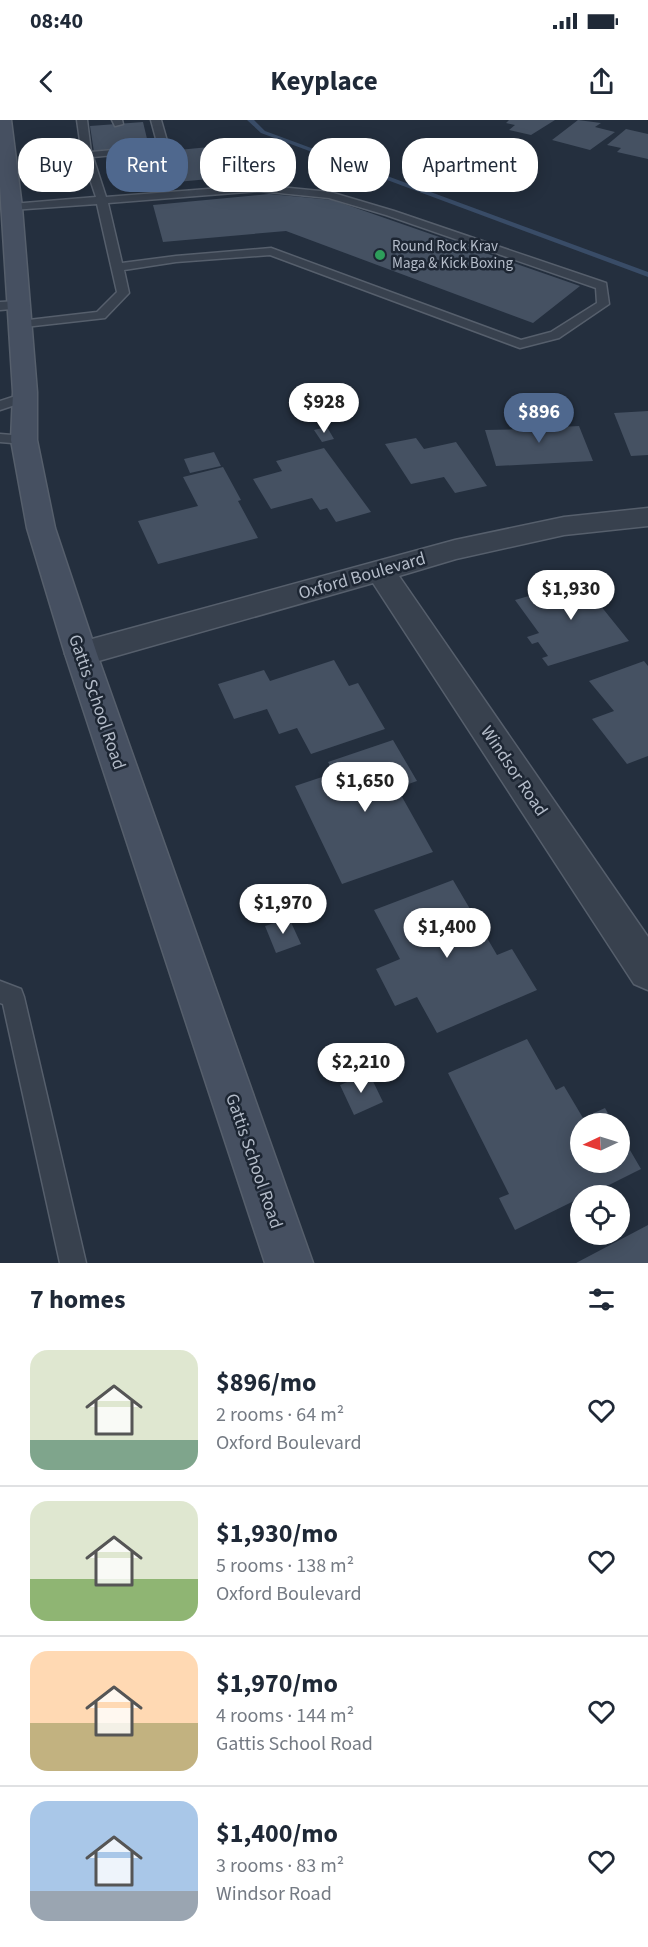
<!DOCTYPE html>
<html lang="en">
<head>
<meta charset="utf-8">
<style>
  :root { --surface:#fff; --page:#f6f6f7; --text:#1f2937; --muted:#747a83; --line:#e0e1e3; --accent:#4f688e }
  body { margin:0; font-family:"Source Sans 3",sans-serif; background:var(--page); color:var(--text); height:100vh; display:flex; flex-direction:column; font-size:22px; white-space:nowrap }
  * { box-sizing:border-box; margin:0 }
  p { font-size:20px; color:var(--muted) }
  .icon { flex:none; width:33px; height:33px; fill:none; stroke:currentColor; stroke-width:2; stroke-linecap:round; stroke-linejoin:round }
  .map { position:relative; height:1143px; overflow:hidden }
  .side { display:flex; flex-direction:column; background:var(--surface); flex:1 }
  .side>* { flex:none }
  .banner { position:absolute; left:18px; top:18px; width:612px; height:54px; display:flex; gap:12px }
  .needle { width:39px; rotate:266deg }
  .fabs { position:absolute; left:570px; top:993px; display:grid; gap:12px }
  .fabs a { display:grid; place-items:center; width:60px; height:60px; border-radius:50%; background:var(--surface); box-shadow:0 3px 15px #0003; font-size:30px }
  .price { position:absolute; translate:-50% -51px; padding:0 14px; border-radius:21px; background:#fff; color:#222; font-size:20px; line-height:39px; filter:drop-shadow(0 2px 3px #0008) }
  .price::after { content:''; position:absolute; left:50%; top:36px; width:18px; height:14px; margin-left:-9px; background:inherit; clip-path:polygon(0 0,100% 0,50% 100%) }
  .price.active { background:var(--accent); color:#fff }
  ul { padding:0; list-style:none }
  li { display:flex; align-items:center; gap:18px; height:150px; padding:0 30px }
  li+li { border-top:2px solid var(--line) }
  li span { display:grid; place-items:center; flex:none; width:168px; height:120px; border-radius:18px; color:#555 }
  li>.icon { margin-inline-start:auto }
  span .icon { width:72px; height:72px; fill:#fffc; stroke-width:1 }
  li b { font-size:26px }
  h2 { display:flex; justify-content:space-between; align-items:center; height:72px; padding:0 30px; font-size:26px }
  .chip { padding:0 21px; border-radius:24px; background:var(--surface); box-shadow:0 3px 15px #0003; font-size:21px; line-height:54px }
  .chip.active { background:var(--accent); color:#fff }
  .status { display:flex; justify-content:space-between; align-items:center; height:42px; padding:0 30px; background:var(--surface); direction:ltr }
  .status svg { height:16px; fill:currentColor }
  header { display:flex; justify-content:space-between; align-items:center; height:78px; padding:0 30px; background:var(--surface); font-size:27px; font-weight:700 }
  .map>svg:first-child { display:block }
  .lines { fill:none; stroke-linecap:round; stroke-linejoin:round }
  .stream { fill:#394c67; fill-rule:evenodd }
  .building { fill:#455162 }
  .service-casing { stroke:#565f6c; stroke-width:3 }
  .minor-casing { stroke:#565f6c; stroke-width:3 }
  .secondary-casing { stroke:#565f6c; stroke-width:3 }
  .service { fill:#38414e; fill-rule:evenodd }
  .minor { fill:#38414e; fill-rule:evenodd }
  .secondary { fill:#465061; fill-rule:evenodd }
  .leisure-dot { fill:#2e9e5b; stroke:#1d2633; stroke-width:2 }
  .labels { text-anchor:middle; dominant-baseline:central; stroke-width:5; stroke-linejoin:round; paint-order:stroke }
  .far-poi-label { font-size:15px; fill:#b4bcc9; stroke:#1d2633; text-anchor:start }
  .street-label { font-size:18px; fill:#b4bcc9; stroke:#1d2633 }
</style>
</head>
<body>
<div class="status"><b>08:40</b><svg viewBox="0 0 49 12"><path d="M0 12V9h3v3zM5 12V6h3v6zM10 12V3h3v9zM15 12V0h3v12zM26 1h20v11H26zM47 4h2v5h-2z"/></svg></div>
<header><svg class="icon" aria-label="back" viewBox="0 0 24 24"><path d="M15 5l-7 7 7 7"/></svg>Keyplace<svg class="icon" aria-label="share" viewBox="0 0 24 24"><path d="M12 15V3M7 8l5-5 5 5M5 13v7h14v-7"/></svg></header>
<div class="map">
<svg width="648" height="1143" viewBox="0 0 648 1143">
  <rect width="100%" height="100%" fill="#242f3e"/>
  <g class="lines">
    <path class="stream" d="M247,0h7l11,11 383,141v5l-387,-144z"/>
  </g>
  <path class="building" d="M509,0h46l-24,15 -22,-5 6,-5 -9,-2z
    M578,0l23,3 -6,4 20,5 -25,18 -38,-10z
    M143,2l6,25 -55,5 -4,-26z
    M626,9l22,5v25l-31,-7 4,-4 -14,-3z
    M209,27l11,31 -54,5 -8,-31z
    M269,74l64,6 247,86 -47,37 -247,-92 -123,11 -10,-37z
    M648,291v44l-17,1 -17,-43z
    M555,296l4,11 20,-1 14,35 -97,5 -11,-36 45,-1 -5,-12z
    M327,307l7,12 -12,3 -8,-12z
    M416,318l8,11 32,-7 31,44 -32,7 -11,-16 -33,7 -26,-40z
    M324,328l47,64 -35,10 -9,-14 -7,2 -8,-12 -41,11 -18,-30 29,-8 -6,-10z
    M214,332l7,14 -31,7 -6,-14z
    M223,347l18,33 -3,1 20,37 -100,26 -20,-43 60,-15 -15,-29z
    M594,457l16,19 -14,4 33,41 -81,25 -6,-8 6,-2 -10,-14 -6,2 -5,-7 12,-4 -24,-33z
    M334,540l15,26 9,-3 27,46 -74,25 -14,-26 -18,6 -12,-25 -33,10 -16,-35 46,-14 6,11z
    M644,541l4,5v90l-21,8 -35,-45 22,-8 -25,-30z
    M393,620l24,41 -20,7 36,64 -91,32 -47,-98 39,-13 -6,-11z
    M453,760l44,75 15,-6 25,41 -100,43 -20,-36 -22,9 -19,-37 24,-10 -26,-49z
    M289,798l12,26 -25,9 -11,-27z
    M527,919l29,51 8,-4 19,32 22,-10 9,16h-34v38h40v-29l21,36 -54,27h-7v2l-65,32 -16,-32 10,-4 -61,-121z
    M369,953l14,29 -29,13 -14,-30z
    M648,1105v38h-72z"/>
  <g class="lines">
    <g class="service-casing">
      <path id="service" d="M77,0h10l4,32 67,-6 -7,-26h10l8,28 -2,2 -74,7 13,40 153,-12 71,7 64,19 212,72 3,21 -50,34 -39,10 -250,-93 -94,7 -52,8 5,23 -24,25 -89,10 -2,-3 6,-4 77,-9 20,-20 -20,-88 -85,6 -5,-3 5,-3 84,-7 -14,-42zM259,71l70,7 57,17 210,73 1,15 -46,29 -30,8 -250,-92 -95,8 -54,7 -14,-60z
        M112,0h10l1,4 -8,2z
        M19,181l6,4 -2,3 -23,2v-8z
        M25,273l5,1 2,3 -2,3 -30,10v-9z
        M0,314l24,2 7,4 -7,4 -24,-2z
        M0,861l21,8 3,8 62,266h-26l-57,-259 -3,-1z"/>
    </g>
    <g class="minor-casing">
      <path id="minor" d="M648,388v18l-84,9 -108,24 -57,17 249,361v53l-14,-6 -261,-401 -292,83 -11,-4 -5,-8 5,-8 11,-4 374,-102 109,-23z"/>
    </g>
    <g class="secondary-casing">
      <path id="secondary" d="M0,0h11l11,87 15,185v48l18,88 42,126 216,609h-48l-200,-609 -38,-126 -16,-88 2,-48 -13,-206z"/>
    </g>
    <use href="#service" class="service"/>
    <use href="#minor" class="minor"/>
    <use href="#secondary" class="secondary"/>
  </g>
  <circle class="leisure-dot" cx="380" cy="135" r="6"/>
  <g class="labels">
    <g class="far-poi-label">
      <text x="392" y="126">Round Rock Krav<tspan x="392" dy="17">Maga &amp; Kick Boxing</tspan></text>
    </g>
    <g class="street-label">
      <text transform="translate(362 456) rotate(-16)">Oxford Boulevard</text>
      <text transform="translate(97 582) rotate(71)">Gattis School Road</text>
      <text transform="translate(514 651) rotate(56)">Windsor Road</text>
      <text transform="translate(254 1041) rotate(71)">Gattis School Road</text>
    </g>
  </g>
</svg>
<div class="fabs">
<a><svg class="needle" viewBox="-14 -14 28 28"><path d="M0-13l5 13h-10z" fill="#e53935"/><path d="M0 13l5-13h-10z" fill="#747a83"/></svg></a>
<a><svg class="icon" aria-label="locate" viewBox="0 0 24 24"><circle cx="12" cy="12" r="6"/><path d="M12 2v4M12 18v4M2 12h4M18 12h4"/></svg></a>
</div>
<b class="price" style="left:324px;top:314px">$928</b>
<b class="price active" style="left:539px;top:324px">$896</b>
<b class="price" style="left:571px;top:501px">$1,930</b>
<b class="price" style="left:365px;top:693px">$1,650</b>
<b class="price" style="left:283px;top:815px">$1,970</b>
<b class="price" style="left:447px;top:839px">$1,400</b>
<b class="price" style="left:361px;top:974px">$2,210</b>
<div class="banner">
<a class="chip">Buy</a>
<a class="chip active">Rent</a>
<a class="chip">Filters</a>
<a class="chip">New</a>
<a class="chip">Apartment</a>
</div>
</div>
<section class="side">
<h2>7 homes<svg class="icon" aria-label="filters" viewBox="0 0 24 24"><path d="M4 7h16M4 17h16"/><circle cx="9" cy="7" r="2"/><circle cx="15" cy="17" r="2"/></svg></h2>
<ul>
<li><span style="background:linear-gradient(#dfe7d0 75%,#7fa58c 0)"><svg class="icon" aria-label="home" viewBox="0 0 24 24"><path d="M3 11l9-7 9 7M6 9v11h12V9"/></svg></span><div><b>$896/mo</b><p>2 rooms · 64 m²</p><p>Oxford Boulevard</p></div><svg class="icon" aria-label="heart" viewBox="0 0 24 24"><path d="M12 20l-8-8c-3-5 5-10 8-4 3-6 11-1 8 4z"/></svg></li>
<li><span style="background:linear-gradient(#dfe7d0 65%,#8fb573 0)"><svg class="icon" aria-label="home" viewBox="0 0 24 24"><path d="M3 11l9-7 9 7M6 9v11h12V9"/></svg></span><div><b>$1,930/mo</b><p>5 rooms · 138 m²</p><p>Oxford Boulevard</p></div><svg class="icon" aria-label="heart" viewBox="0 0 24 24"><path d="M12 20l-8-8c-3-5 5-10 8-4 3-6 11-1 8 4z"/></svg></li>
<li><span style="background:linear-gradient(#ffd9b3 60%,#c2b280 0)"><svg class="icon" aria-label="home" viewBox="0 0 24 24"><path d="M3 11l9-7 9 7M6 9v11h12V9"/></svg></span><div><b>$1,970/mo</b><p>4 rooms · 144 m²</p><p>Gattis School Road</p></div><svg class="icon" aria-label="heart" viewBox="0 0 24 24"><path d="M12 20l-8-8c-3-5 5-10 8-4 3-6 11-1 8 4z"/></svg></li>
<li><span style="background:linear-gradient(#a9c7e8 75%,#9aa5b1 0)"><svg class="icon" aria-label="home" viewBox="0 0 24 24"><path d="M3 11l9-7 9 7M6 9v11h12V9"/></svg></span><div><b>$1,400/mo</b><p>3 rooms · 83 m²</p><p>Windsor Road</p></div><svg class="icon" aria-label="heart" viewBox="0 0 24 24"><path d="M12 20l-8-8c-3-5 5-10 8-4 3-6 11-1 8 4z"/></svg></li>
</ul>
</section>
</body>
</html>
